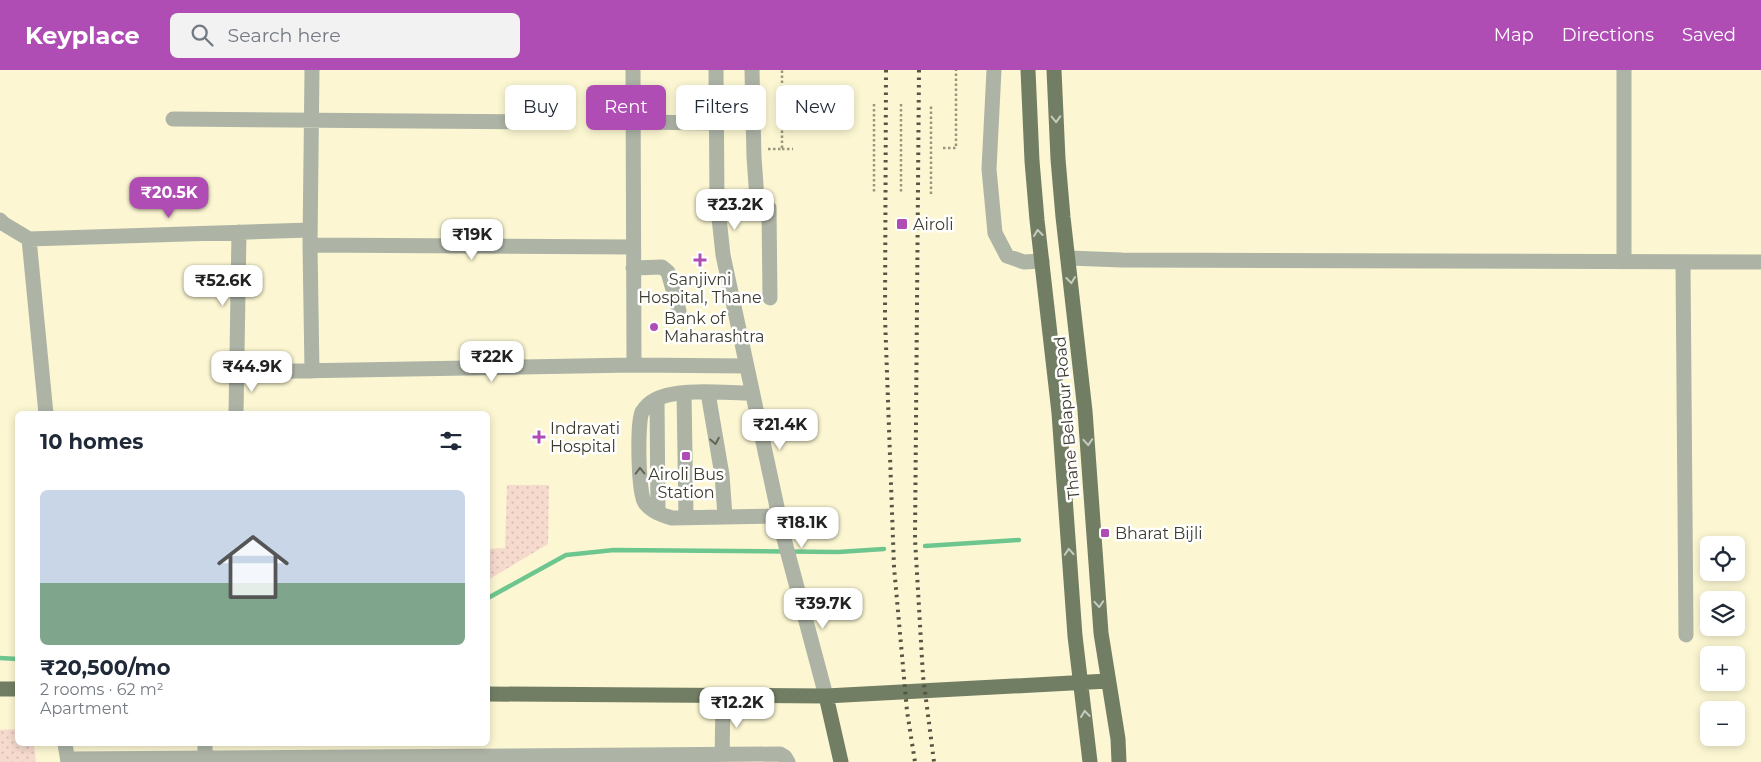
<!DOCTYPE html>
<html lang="en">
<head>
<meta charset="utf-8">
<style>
  :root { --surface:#fff; --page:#f2f2f3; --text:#1f2937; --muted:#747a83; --line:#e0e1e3; --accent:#af4db5 }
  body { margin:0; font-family:Montserrat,sans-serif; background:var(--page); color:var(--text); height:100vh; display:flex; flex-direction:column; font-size:19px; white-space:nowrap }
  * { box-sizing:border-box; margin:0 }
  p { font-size:16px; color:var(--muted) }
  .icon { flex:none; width:28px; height:28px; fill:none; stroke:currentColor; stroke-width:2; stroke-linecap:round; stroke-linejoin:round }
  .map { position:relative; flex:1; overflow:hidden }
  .panel { position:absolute; left:15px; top:341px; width:475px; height:335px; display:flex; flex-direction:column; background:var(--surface); border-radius:8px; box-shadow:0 2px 8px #0003 }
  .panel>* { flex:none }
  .guide { position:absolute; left:505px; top:15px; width:475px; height:45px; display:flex; gap:10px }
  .buttons { position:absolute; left:1700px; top:466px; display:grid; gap:10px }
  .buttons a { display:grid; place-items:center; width:45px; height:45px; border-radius:8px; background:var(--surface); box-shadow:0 2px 8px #0003; font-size:25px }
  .price { position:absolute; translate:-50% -42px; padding:0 11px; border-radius:10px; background:#fff; color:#222; font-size:16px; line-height:32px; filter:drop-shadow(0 1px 2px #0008) }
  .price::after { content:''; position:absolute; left:50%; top:30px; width:15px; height:11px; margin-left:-8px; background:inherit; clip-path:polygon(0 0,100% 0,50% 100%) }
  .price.selected { background:var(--accent); color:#fff }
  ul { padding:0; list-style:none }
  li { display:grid; align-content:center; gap:10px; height:265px; padding:0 25px }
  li+li { border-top:1px solid var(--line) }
  li span { display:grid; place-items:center; height:155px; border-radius:8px; color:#555 }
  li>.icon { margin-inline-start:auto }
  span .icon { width:90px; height:90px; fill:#fffc; stroke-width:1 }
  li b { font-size:21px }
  h2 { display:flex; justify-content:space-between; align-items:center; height:60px; padding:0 25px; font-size:21px }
  .tag { padding:0 18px; border-radius:8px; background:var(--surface); box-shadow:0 2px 8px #0003; font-size:18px; line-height:45px }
  .tag.selected { background:var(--accent); color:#fff }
  header { display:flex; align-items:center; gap:30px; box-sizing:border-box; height:70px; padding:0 25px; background:var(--accent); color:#fff }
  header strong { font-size:24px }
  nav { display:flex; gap:28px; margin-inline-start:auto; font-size:18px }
  .search { width:350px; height:45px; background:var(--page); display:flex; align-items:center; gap:12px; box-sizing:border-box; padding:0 18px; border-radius:8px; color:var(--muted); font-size:19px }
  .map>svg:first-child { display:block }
  .grass { fill:url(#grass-dots) }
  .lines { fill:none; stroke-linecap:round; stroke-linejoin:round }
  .stream { stroke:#6ec68f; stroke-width:4.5 }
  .path { stroke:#9a967d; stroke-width:2.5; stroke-dasharray:2.5 2.5; stroke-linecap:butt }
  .minor { stroke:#adb4a6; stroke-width:15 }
  .major { stroke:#727e64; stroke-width:15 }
  .rail { stroke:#565443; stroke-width:4; stroke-dasharray:2.5 5; stroke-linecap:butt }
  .oneway { stroke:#c7cbc1 }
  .oneway2 { stroke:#656658 }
  .poi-dot { fill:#af4db5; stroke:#fff; stroke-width:2 }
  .labels { text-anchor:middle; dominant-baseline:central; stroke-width:5; stroke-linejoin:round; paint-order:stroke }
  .poi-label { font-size:16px; fill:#3e3c2e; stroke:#fff; text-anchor:start }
  .street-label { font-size:16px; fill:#3e3c2e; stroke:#fff }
</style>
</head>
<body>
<header>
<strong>Keyplace</strong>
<div class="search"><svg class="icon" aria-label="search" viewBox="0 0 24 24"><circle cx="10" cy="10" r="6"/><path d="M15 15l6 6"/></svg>Search here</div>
<nav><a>Map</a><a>Directions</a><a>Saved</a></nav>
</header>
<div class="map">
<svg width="1761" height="692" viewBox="0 0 1761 692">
  <defs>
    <pattern id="grass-dots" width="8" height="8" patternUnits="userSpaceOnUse" patternTransform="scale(1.25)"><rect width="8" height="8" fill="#f5dacd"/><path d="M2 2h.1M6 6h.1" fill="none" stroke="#d3bcb0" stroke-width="1.8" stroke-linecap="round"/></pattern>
  </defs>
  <rect width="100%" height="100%" fill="#fcf7d2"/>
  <path class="grass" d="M507,415h42l-1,59 -60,36v-31l17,-1z
    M17,659l1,15h16l2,18h-36v-32z"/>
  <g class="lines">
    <path class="stream" d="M925,476l94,-6
      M488,528l78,-43 48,-5 224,2 46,-3
      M0,588l18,1"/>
    <path class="path" d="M874,34v90
      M901,34v90
      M943,78h13v-78
      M768,79h14v-79
      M782,79h11
      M931,124v-90"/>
    <path class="minor" d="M633,0l1,295
      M716,0l1,129 6,56 60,280 43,161
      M752,0l2,87 3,42
      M994,0l-5,99 6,64 12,23 17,6 18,-1
      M1624,0v192
      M173,49l376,3
      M633,52l83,1
      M717,129h40l12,9 1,90
      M0,150l4,4 25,15 17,175
      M29,169l281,-9
      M310,175l323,2
      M1068,188l54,2 639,2
      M1683,192l3,373
      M633,198l29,-1 6,5 11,39
      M312,301l-2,-126 2,-175
      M237,302l397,-7 112,1
      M684,323l2,124
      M708,323l14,82 3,41
      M751,323c-26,0 -77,-6 -98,8 -4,2 -9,8 -11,11 -5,11 -4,83 3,91 7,9 17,12 27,15l107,-2
      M657,329l1,114
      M236,344l3,-182
      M65,674l3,18
      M205,674v18
      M68,689l712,-5 5,3 3,5
      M722,692l1,-65"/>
    <path class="major" d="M1028,0l4,91 5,59 22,193 16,223 15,126
      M1054,0l4,89 5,58 22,194 16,222 17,106 1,23
      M0,619h18
      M488,624l338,2 282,-15
      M826,626l15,66"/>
    <path class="rail" d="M886,0l-1,247 9,250 13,144 8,51
      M919,0l-4,469 8,137 11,86"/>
  </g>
  <defs><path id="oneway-chevron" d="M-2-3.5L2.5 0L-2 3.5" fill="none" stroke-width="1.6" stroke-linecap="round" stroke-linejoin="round" transform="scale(1.25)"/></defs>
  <g class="oneway">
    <use href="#oneway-chevron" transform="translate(1056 49) rotate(88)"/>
    <use href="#oneway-chevron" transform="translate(1038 163) rotate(-97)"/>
    <use href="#oneway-chevron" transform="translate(1071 210) rotate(83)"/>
    <use href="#oneway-chevron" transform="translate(1088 372) rotate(86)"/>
    <use href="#oneway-chevron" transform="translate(1069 482) rotate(-94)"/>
    <use href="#oneway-chevron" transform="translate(1099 534) rotate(86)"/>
    <use href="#oneway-chevron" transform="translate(1085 644) rotate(-97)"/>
  </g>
  <g class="oneway2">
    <use href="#oneway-chevron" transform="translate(715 371) rotate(79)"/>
    <use href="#oneway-chevron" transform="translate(640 401) rotate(-91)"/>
  </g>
  <g class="poi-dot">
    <rect x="896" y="148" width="12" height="12" rx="2.5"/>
    <path d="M697.5 182.5h5v5h5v5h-5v5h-5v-5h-5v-5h5z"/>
    <circle cx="654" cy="257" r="5"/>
    <path d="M536.5 359.5h5v5h5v5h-5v5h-5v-5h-5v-5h5z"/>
    <rect x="681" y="381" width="10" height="10" rx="2.5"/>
    <rect x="1100" y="458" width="10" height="10" rx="2.5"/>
  </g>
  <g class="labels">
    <g class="poi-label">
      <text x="913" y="154">Airoli</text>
      <text x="700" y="209" text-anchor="middle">Sanjivni<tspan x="700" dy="18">Hospital, Thane</tspan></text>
      <text x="664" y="248">Bank of<tspan x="664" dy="18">Maharashtra</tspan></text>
      <text x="550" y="358">Indravati<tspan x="550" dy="18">Hospital</tspan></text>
      <text x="686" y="404" text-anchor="middle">Airoli Bus<tspan x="686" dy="18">Station</tspan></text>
      <text x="1115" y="463">Bharat Bijli</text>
    </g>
    <g class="street-label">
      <text transform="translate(1067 348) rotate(-95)">Thane Belapur Road</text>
    </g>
  </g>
</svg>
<div class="buttons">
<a><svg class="icon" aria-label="locate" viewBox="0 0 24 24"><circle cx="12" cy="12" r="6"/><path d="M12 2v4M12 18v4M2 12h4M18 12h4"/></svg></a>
<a><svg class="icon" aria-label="layers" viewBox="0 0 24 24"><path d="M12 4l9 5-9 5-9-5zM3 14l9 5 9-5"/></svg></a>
<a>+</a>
<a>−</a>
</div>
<b class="price selected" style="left:169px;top:149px">₹20.5K</b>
<b class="price" style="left:735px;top:161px">₹23.2K</b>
<b class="price" style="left:472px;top:191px">₹19K</b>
<b class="price" style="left:223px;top:237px">₹52.6K</b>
<b class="price" style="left:492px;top:313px">₹22K</b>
<b class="price" style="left:252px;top:323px">₹44.9K</b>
<b class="price" style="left:780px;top:381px">₹21.4K</b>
<b class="price" style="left:802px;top:479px">₹18.1K</b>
<b class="price" style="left:823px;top:560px">₹39.7K</b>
<b class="price" style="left:737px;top:659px">₹12.2K</b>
<div class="guide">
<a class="tag">Buy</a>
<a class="tag selected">Rent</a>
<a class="tag">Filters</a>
<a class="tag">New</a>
</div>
<section class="panel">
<h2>10 homes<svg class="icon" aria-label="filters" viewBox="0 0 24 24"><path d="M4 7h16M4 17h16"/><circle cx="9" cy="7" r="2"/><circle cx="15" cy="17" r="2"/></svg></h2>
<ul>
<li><span style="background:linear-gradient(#c9d6e8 60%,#7fa58c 0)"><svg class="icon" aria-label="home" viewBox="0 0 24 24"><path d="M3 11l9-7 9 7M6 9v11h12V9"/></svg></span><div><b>₹20,500/mo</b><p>2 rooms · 62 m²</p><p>Apartment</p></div></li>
</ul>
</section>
</div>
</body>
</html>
